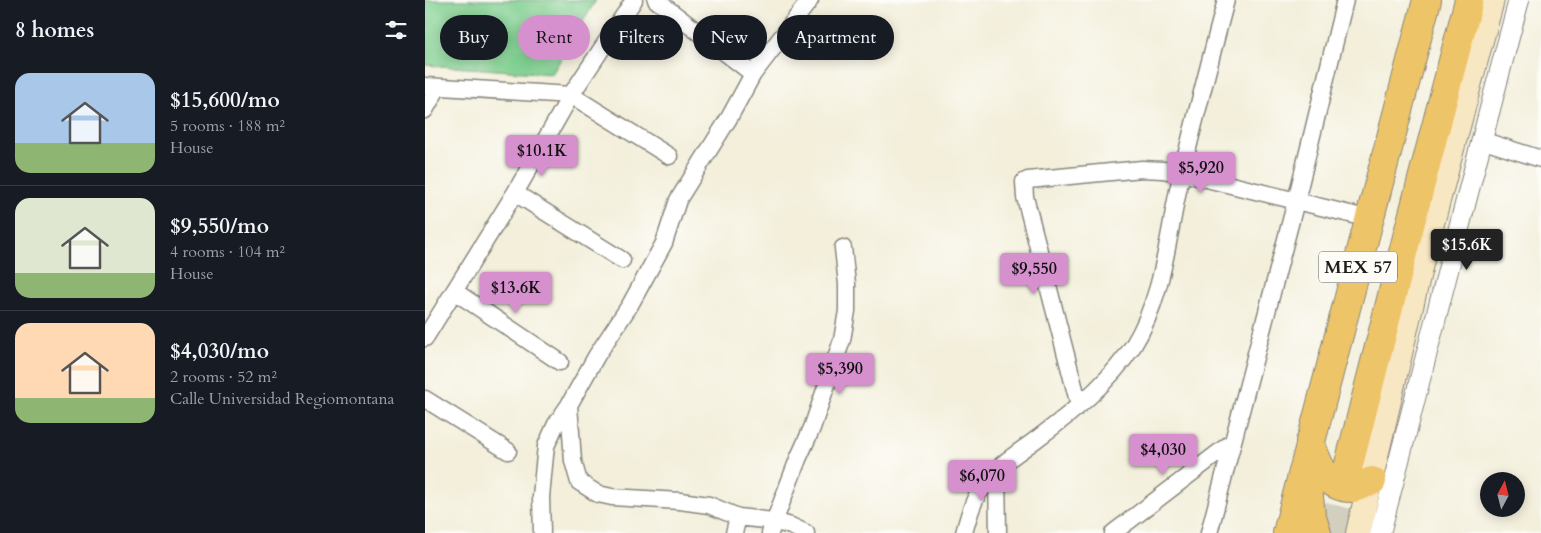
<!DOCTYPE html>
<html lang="en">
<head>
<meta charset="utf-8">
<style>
  :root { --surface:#171b24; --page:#242831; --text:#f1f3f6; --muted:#9ea1a6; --line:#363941; --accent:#d690ce }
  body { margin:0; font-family:Cardo,serif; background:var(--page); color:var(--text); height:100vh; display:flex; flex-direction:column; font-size:19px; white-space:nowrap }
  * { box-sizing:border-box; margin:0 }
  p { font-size:16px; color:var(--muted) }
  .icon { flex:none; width:28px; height:28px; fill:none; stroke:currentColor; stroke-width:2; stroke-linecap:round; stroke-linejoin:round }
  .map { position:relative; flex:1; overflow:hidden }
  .drawer { display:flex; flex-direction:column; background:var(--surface); width:425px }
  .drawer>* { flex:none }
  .banner { position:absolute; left:15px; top:15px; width:475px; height:45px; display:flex; gap:10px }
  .needle { width:32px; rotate:7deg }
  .fabs { position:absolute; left:1055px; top:472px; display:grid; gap:10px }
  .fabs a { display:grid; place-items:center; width:45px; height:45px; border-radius:50%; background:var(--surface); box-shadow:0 2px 12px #0003; font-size:25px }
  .price { position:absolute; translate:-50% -42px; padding:0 11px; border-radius:5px; background:var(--accent); color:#111; font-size:16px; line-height:32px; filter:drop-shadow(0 1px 2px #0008) }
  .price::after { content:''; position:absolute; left:50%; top:30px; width:15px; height:11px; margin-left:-8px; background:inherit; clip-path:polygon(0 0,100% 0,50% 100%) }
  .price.active { background:#222; color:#fff }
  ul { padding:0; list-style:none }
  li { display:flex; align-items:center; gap:15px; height:125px; padding:0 15px }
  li+li { border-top:1px solid var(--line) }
  li span { display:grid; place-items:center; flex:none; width:140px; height:100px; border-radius:15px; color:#555 }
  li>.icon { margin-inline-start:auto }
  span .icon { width:60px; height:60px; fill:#fffc; stroke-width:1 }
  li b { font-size:21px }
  h2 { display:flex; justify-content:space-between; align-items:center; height:60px; padding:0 15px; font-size:21px }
  .chip { padding:0 18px; border-radius:22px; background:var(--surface); box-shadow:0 2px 12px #0003; font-size:18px; line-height:45px }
  .chip.active { background:var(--accent); color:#111 }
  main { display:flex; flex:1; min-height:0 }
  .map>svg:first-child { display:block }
  .green { fill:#7fcf90; stroke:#4e7656 }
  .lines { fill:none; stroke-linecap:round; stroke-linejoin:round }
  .trunk-tunnel { stroke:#d3cfbe; stroke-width:28; stroke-dasharray:28 14; stroke-linecap:butt }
  .minor-casing { stroke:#88867c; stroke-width:19 }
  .tertiary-casing { stroke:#88867c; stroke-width:22 }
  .secondary-casing { stroke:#88867c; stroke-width:26 }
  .trunk-casing { stroke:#88867c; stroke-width:30 }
  .minor { stroke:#fff; stroke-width:16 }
  .tertiary { stroke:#fff; stroke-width:20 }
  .secondary { stroke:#f8e7c3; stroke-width:24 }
  .trunk { stroke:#eec469; stroke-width:28 }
  .labels { text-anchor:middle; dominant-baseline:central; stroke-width:4.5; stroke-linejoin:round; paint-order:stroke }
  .shield { fill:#fdfcf7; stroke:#605f5e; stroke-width:1 }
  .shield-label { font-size:18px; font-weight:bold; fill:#1c1c1c }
</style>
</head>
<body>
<main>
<section class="drawer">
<h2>8 homes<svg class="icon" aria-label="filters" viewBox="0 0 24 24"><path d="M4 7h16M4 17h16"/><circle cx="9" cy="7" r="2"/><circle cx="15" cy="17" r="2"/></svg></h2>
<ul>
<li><span style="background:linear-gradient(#a9c7e8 70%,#8fb573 0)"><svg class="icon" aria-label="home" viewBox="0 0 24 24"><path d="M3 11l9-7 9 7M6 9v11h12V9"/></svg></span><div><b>$15,600/mo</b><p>5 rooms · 188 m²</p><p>House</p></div></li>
<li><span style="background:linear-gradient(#dfe7d0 75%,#8fb573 0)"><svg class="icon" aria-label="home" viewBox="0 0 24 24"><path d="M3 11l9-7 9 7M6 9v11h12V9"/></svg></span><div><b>$9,550/mo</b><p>4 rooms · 104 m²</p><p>House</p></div></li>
<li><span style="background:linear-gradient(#ffd9b3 75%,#8fb573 0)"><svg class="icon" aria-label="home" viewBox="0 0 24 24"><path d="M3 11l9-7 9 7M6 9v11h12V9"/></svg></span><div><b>$4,030/mo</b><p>2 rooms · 52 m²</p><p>Calle Universidad Regiomontana</p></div></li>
</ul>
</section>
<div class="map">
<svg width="1116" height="533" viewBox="0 0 1116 533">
  <rect width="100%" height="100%" fill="#fdfcf7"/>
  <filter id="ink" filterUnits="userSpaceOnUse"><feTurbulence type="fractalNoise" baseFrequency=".02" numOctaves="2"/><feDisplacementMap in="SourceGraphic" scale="10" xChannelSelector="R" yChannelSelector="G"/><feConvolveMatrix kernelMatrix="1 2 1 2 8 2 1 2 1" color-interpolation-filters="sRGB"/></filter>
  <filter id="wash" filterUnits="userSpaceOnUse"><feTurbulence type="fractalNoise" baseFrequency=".0096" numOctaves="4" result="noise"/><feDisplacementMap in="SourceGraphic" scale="20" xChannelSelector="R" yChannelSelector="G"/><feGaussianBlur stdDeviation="1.12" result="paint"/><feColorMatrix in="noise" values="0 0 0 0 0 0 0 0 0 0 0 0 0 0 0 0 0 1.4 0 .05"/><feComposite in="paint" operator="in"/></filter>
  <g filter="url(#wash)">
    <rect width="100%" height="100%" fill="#f3efdb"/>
    <path class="green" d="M0,0h171l-44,74 -127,-9z"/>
  </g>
  <g filter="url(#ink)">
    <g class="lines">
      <path class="trunk-tunnel" d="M907,533l15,-61"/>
      <g class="minor-casing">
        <path id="minor" d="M231,0l97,74
          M0,86l146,9 98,61
          M0,110l13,-23
          M1056,140l60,19
          M90,193l107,67
          M29,291l106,71
          M0,338l90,-145 56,-98 63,-95
          M0,399l83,52
          M144,405l4,56 6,21 19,12 14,3 68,4 29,4 29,12 35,4 18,5 15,7
          M654,405l-54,-208 -1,-15 4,-2 114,-11 21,1 19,3 188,46
          M572,470l1,63
          M117,533l-1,-36 3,-32 2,-19 10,-22 13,-19 28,-50 33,-50 34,-62 14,-43 51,-82 24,-44 57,-74
          M309,533l4,-16
          M345,533l28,-74 14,-31 30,-88 5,-29v-27l-4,-36
          M539,533c5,-19 10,-36 22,-52 13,-17 35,-30 52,-43 34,-25 72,-56 95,-92 32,-51 35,-116 49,-174 14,-57 29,-115 44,-172
          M688,533l118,-90
          M784,533l87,-332 49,-201"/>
      </g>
      <g class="tertiary-casing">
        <path id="tertiary" d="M955,533c47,-178 91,-356 139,-533"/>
      </g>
      <g class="secondary-casing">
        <path id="secondary" d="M933,533l63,-269 71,-264"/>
      </g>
      <g class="trunk-casing">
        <path id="trunk" d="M885,442c8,21 15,47 43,46 6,-1 13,-5 19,-7
          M922,472l60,-235 62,-237
          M882,479l4,36 6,18
          M862,533c46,-178 94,-355 140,-533"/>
      </g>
      <use href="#minor" class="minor"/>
      <use href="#tertiary" class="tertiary"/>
      <use href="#secondary" class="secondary"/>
      <use href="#trunk" class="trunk"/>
    </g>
  </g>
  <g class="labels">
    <rect class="shield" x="894" y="251.5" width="78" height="31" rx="4"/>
    <g class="shield-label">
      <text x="933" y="267">MEX 57</text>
    </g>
  </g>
</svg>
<div class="fabs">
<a><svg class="needle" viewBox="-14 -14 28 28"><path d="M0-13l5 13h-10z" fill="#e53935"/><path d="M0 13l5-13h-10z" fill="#9ea1a6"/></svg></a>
</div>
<b class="price" style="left:117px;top:177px">$10.1K</b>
<b class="price" style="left:776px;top:194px">$5,920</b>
<b class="price active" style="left:1042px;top:271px">$15.6K</b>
<b class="price" style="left:609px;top:295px">$9,550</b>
<b class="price" style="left:91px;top:314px">$13.6K</b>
<b class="price" style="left:415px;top:395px">$5,390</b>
<b class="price" style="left:738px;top:476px">$4,030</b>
<b class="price" style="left:557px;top:502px">$6,070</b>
<div class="banner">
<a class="chip">Buy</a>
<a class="chip active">Rent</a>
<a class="chip">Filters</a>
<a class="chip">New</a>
<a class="chip">Apartment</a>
</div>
</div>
</main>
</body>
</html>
